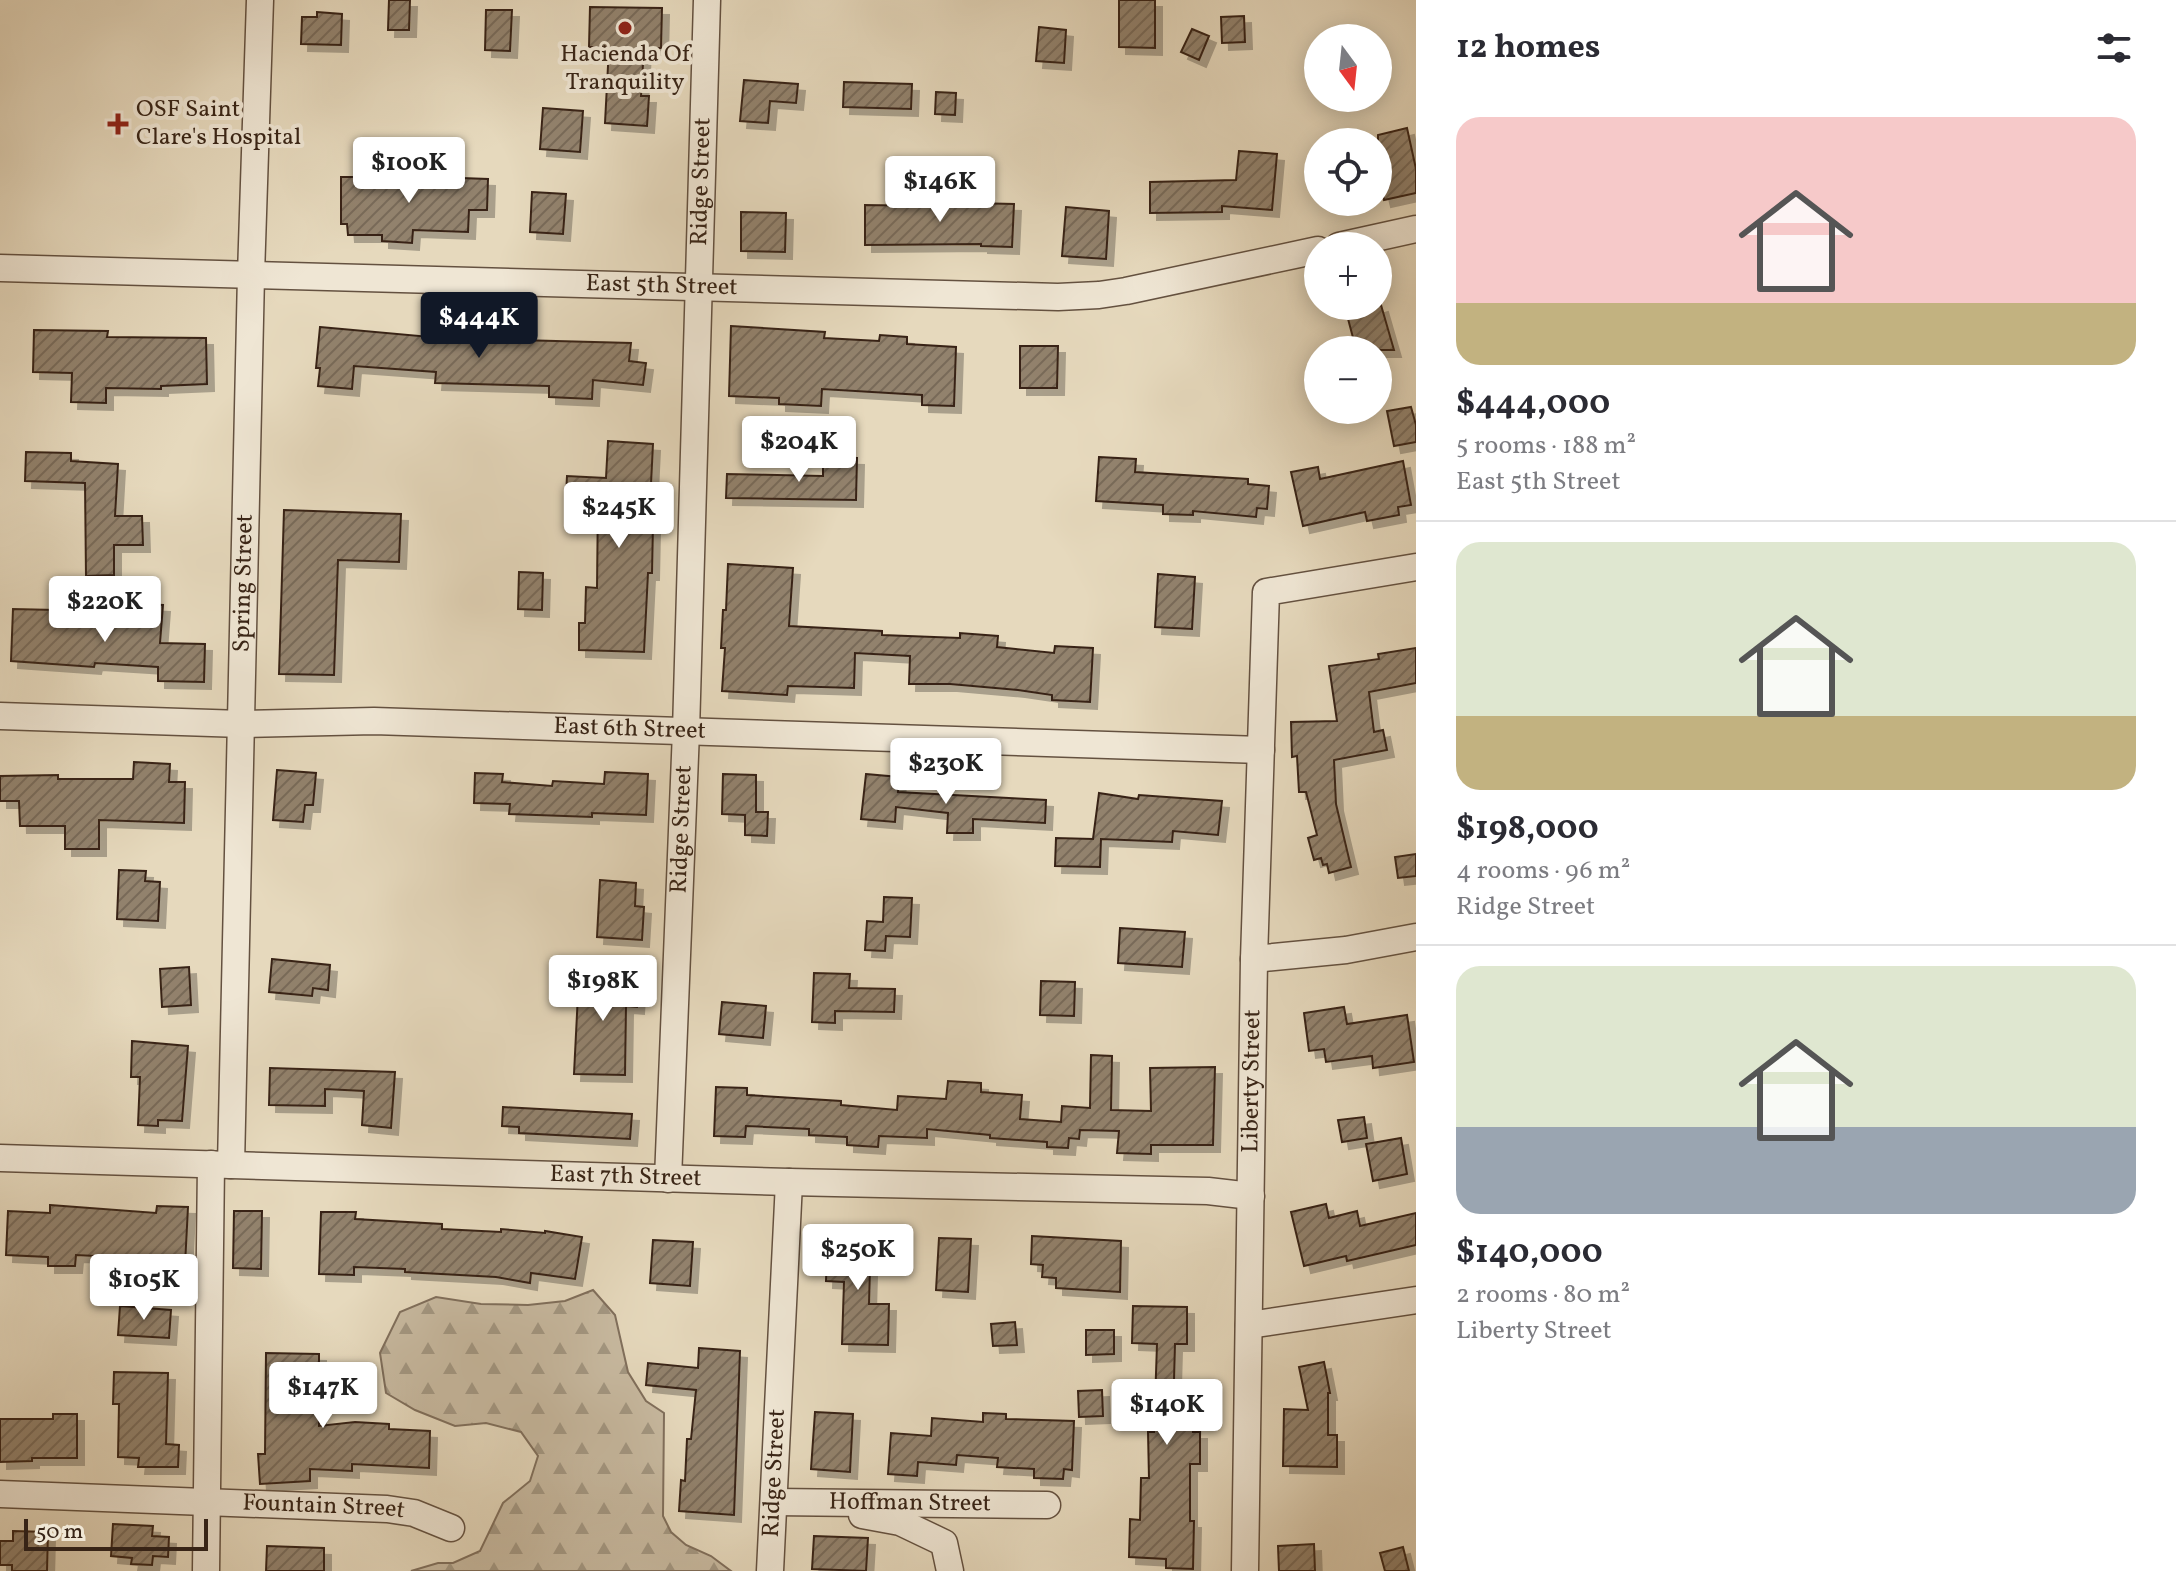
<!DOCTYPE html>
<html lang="en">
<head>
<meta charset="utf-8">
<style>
  :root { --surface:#fff; --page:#f7f7f7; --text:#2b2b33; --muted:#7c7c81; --line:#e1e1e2; --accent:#111827 }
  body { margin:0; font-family:Vollkorn,serif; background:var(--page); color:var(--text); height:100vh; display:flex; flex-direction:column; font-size:30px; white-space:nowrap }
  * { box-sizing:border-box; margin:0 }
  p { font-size:26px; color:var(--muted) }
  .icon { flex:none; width:44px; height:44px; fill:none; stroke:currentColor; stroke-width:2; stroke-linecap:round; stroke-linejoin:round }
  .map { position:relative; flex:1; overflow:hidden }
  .side { display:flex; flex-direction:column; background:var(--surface); width:760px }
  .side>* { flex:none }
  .needle { width:52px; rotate:165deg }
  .tools { position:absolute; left:1304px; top:24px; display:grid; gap:16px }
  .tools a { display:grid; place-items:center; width:88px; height:88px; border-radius:50%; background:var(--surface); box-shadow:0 4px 20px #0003; font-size:40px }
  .scale { position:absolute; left:24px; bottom:20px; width:184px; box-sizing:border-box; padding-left:8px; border:4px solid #382416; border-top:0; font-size:22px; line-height:28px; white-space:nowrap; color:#382416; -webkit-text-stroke:6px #efe6d4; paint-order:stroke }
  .price { position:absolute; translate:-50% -68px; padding:0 18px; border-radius:8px; background:#fff; color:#222; font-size:26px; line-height:52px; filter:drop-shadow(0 2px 4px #0008) }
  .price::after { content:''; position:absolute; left:50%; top:48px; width:24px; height:18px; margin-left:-12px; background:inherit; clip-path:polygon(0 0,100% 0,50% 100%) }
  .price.current { background:var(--accent); color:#fff }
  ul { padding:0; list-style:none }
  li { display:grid; align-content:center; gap:16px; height:424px; padding:0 40px }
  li+li { border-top:2px solid var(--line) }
  li span { display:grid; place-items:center; height:248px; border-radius:24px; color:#555 }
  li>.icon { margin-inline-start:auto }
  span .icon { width:144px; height:144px; fill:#fffc; stroke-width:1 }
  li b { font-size:34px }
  h2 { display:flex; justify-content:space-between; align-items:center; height:96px; padding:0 40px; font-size:34px }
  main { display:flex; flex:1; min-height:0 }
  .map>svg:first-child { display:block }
  .forest { fill:url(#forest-firs); stroke:#806f5c; stroke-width:2 }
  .building { fill:url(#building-hatch); stroke:#382416; stroke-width:2; filter:url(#shadow) }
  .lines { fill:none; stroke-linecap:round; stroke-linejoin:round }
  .minor-casing { stroke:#645140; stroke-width:29 }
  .minor { stroke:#efe6d4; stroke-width:26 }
  .poi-dot { fill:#8f2418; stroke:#efe6d4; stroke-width:3 }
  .labels { text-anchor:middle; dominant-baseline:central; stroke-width:8; stroke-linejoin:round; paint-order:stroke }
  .poi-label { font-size:24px; fill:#382416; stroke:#efe6d4 }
  .street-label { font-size:24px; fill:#382416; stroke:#efe6d4 }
</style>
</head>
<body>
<main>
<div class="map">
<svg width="1416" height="1571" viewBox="0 0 1416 1571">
  <defs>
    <pattern id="forest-firs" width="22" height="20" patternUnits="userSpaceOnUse" patternTransform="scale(2)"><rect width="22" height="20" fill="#c8baa1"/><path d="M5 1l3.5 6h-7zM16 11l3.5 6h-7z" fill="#a39782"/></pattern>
    <pattern id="building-hatch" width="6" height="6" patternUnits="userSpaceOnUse" patternTransform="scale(2)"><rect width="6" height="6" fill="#92826d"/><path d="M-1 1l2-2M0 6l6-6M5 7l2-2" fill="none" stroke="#786a59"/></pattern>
    <filter id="shadow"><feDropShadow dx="7" dy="7" stdDeviation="0" flood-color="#0004"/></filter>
  </defs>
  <rect width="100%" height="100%" fill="#e6d9bd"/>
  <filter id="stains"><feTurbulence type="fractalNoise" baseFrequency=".0025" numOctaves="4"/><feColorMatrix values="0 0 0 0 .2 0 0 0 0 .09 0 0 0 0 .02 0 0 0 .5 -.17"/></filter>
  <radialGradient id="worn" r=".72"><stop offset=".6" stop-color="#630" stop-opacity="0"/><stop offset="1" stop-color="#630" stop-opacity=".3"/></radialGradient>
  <path class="forest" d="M593,1290l22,25 13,57 18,29 18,12 -1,103 8,16 15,13 25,11 20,15h-320l27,-8h15l27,-12 23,-48 27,-22 8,-25 -17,-24 -35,-9 -31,3 -40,-16 -29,-17 -6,-40 20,-41 36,-15 45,7 47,1 37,-4z"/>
  <path class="building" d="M389,0h21l-1,30h-21z
    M1119,0h36v48l-36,-1z
    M590,7l72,1 -1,40h-17l-3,48h8l-2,30 -42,-3 4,-76h-20z
    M486,10h26l-2,41 -25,-1z
    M317,12l25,2 -1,31 -40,-1 1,-27h15z
    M1244,16l1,26 -23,1 -1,-26z
    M1039,27l27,3 -2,33 -28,-2z
    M1192,29l17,7 -10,24 -18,-8z
    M744,80l54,4 -2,19 -26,-2 -2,22 -28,-2z
    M844,82l68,2 -1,25 -68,-2z
    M936,92l20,1 -1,22 -20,-1z
    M543,108l40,3 -3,41 -40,-3z
    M1407,128l9,41v24l-32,7 -6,-25v-40z
    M1239,151l38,3 -5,56 -50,-4v6l-72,1v-31l86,-2z
    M386,171l19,1v4l83,3 -1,31h-18l-1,22 -55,-2 -1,13 -30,-2v-6h-34l-1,-11h-6v-47h44z
    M532,192l34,2 -3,40 -33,-2z
    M929,202l85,2 -2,43 -31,-1v-2l-116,1v-40l64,1z
    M1066,207l43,4 -3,48 -44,-3z
    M741,212l45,1 -1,39 -44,-1z
    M1381,305l13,45h-23l-2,-5 -13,4 -9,-34z
    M731,326l94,6 -1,6 55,3 1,-6 27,2v7l49,3 -2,59 -32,-1v-10l-100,-6 -1,17 -42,-2v-6l-50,-2z
    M320,327l110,10v-5h54l34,2v6l113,3 -2,18 17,2 -3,22 -50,-5 -1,19 -43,-2v-11l-114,-3 1,-11 -82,-6 -2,23 -34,-3 2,-18h-4z
    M34,330l74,1 -1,6 99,1 1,46 -46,2v3l-55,-1v15l-35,-1 1,-29 -39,-1z
    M1020,346h38l-1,42h-37z
    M1411,407l5,18v17l-22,4 -7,-35z
    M608,441l45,3 -4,80 4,1 -1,48h-4l-4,79 -65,-2v-27h6l1,-36 11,1 1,-91 -32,-2 1,-19 39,2z
    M26,452l45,1v8l47,3 -3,52h27l1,29h-29v30l-28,1 -1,-93 -60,-2z
    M823,457l34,1 -1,42 -130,-2 1,-24 96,2z
    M1099,457l37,2 -1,13 113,7v5l21,2 -2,23 -10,-1 -1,9 -63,-6v4l-30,-1v-9l-67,-4z
    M1403,461l8,44 -13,2 1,8 -32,6 -2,-9 -62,14 -12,-54 27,-5 2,12z
    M284,510l117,4 -2,48 -61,-2 -4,115 -55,-1z
    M728,564l65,4 -4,58 93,5v4l78,3v-5l38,3 -1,11 57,6 1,-7 38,2 -3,54 -38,-2v-5l-34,-5 -68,-6h-41l1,-28 -55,-3 -1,35 -66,-2 -1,9 -65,-4 3,-43h-4l2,-38h3z
    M519,572l24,1 -1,37 -24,-1z
    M1158,574l37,3 -3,52 -37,-2z
    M143,604l20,1 -3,38 45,1 -1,38 -46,-1v-14l-63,-4 -1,4 -83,-6 2,-52 43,1v9l62,5v-6l24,2z
    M1416,648v35l-47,9 5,40 9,-2 4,20 -53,10 2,44 15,63 -22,6 -2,-9 -4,1 -2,-7 -7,2 -6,-22 9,-3 -11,-43h-7l-2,-36 -5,1 -1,-35 46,-1 -8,-55 50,-7 -1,-5z
    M134,762l36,2 -1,18h16l-1,41 -85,-3v29h-34v-23h-45l-1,-25h-19v-25l58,-1v4h75z
    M277,770l39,3 -3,32h-8l-2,17 -30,-2z
    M605,772l43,2 -2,41 -54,-2v4l-83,-3 1,-10 -36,-1 1,-30 28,1 -1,8 50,4 1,-5 51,3z
    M723,774l33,1v37h12l-1,24 -22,-1v-20l-23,-1z
    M866,774l33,3 -1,15 148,8 -1,23 -72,-4v14h-26l1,-20 -52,-6 -1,15 -34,-3z
    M1099,793l39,6 1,-4 83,6 -4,34 -45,-4 -1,11 -71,-3 -1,28 -45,-1 1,-28 37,1z
    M1416,854v22l-18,2 -3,-21z
    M119,870l27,1 -1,10 15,1 -2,39 -41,-2z
    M600,880l36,3 -1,23 9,1 -2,33 -45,-3z
    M884,897l28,1 -2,39 -24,-1 -1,15 -20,-1 2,-29 16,1z
    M1120,928l65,4 -3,35 -64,-4z
    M272,959l58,6 -2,25 -15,-2 -1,8 -43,-4z
    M189,967l2,38 -29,2 -2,-38z
    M814,973l36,1 -1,14 46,1 -1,23 -59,-1v12l-23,-1z
    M579,974l60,2 -2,31 -11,-1 -1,69 -51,-1z
    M1041,981l34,1 -1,34 -34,-1z
    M722,1002l44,4 -3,32 -44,-4z
    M1344,1007l3,17 60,-9 7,47 -41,6 -1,-12 -46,6 -2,-13 -15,2 -5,-38z
    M132,1041l56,5 -6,75 -24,-1v6l-20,-1 2,-48h-9z
    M1091,1055l21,1 -1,54 40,1 -1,-43 65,-1 -2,78h-62v9l-34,-1 2,-22 -39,-1 -1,9 -10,-1 -1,10 -21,-1v-5l-57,-4v-3l-63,-6v9l-48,-2 -1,11 -31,-2v-8l-38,-2v-6l-63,-3 -1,11 -31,-1 2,-49 31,1v7l94,6v4l56,5 1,-14 48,3 2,-18 33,2v9l41,3 -2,24 41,3 1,-16 28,2z
    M270,1068l125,4 -4,56 -29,-3 2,-34 -39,-2v17l-56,-1z
    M503,1107l129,7 -2,25 -111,-6v-6l-17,-1z
    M1364,1117l3,21 -25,4 -4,-22z
    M1401,1138l6,36 -34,7 -7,-37z
    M1326,1204l3,14 28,-7 3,15 56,-13v32l-69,16 -1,-5 -42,10 -13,-54z
    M50,1205l106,8 1,-7 31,1 -3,58 -30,-1v-5l-79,-4 -1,11h-27v-9l-42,-2 2,-44 42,2z
    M234,1211h28l-1,58 -28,-1z
    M321,1212h35l-1,7 87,5v5l59,3v-3l44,4v-2l37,6 -7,42 -44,-6 -1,10 -34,-6 -91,-5v-3l-51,-2v8l-35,-1z
    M840,1232l31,1 -2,71h20l-1,41 -46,-1 2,-62 -18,-1 1,-27 12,1z
    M1032,1236l89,5 -1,51 -64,-4v-10l-14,-1 1,-12 -12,-1z
    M939,1238l32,1 -3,53 -32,-2z
    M653,1240l40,2 -3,44 -40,-3z
    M120,1306l51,4 -2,28 -51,-3z
    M1133,1306l54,1v37h-12l-1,36 21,1 -2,51h7v32h-10v57h4l-1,48 -27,-1v-9l-37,-2 1,-38 10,1 1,-42h8l-1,-46h6l3,-88 -25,-1z
    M1015,1322l2,23 -24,1 -2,-22z
    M1086,1330h28v24l-28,1z
    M699,1348l41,3 -6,164 -55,-4 2,-31 4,1 2,-42h4l5,-49 -50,-5 2,-22 50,5z
    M266,1353l53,1v72l36,-4 34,2v5l41,2 -1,37 -77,-4v7l-42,-2v12l-50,3 -2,-30h7z
    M1324,1362l6,31h-2v42h9v32l-54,-1 1,-57 24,1 -9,-43z
    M114,1372l54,1 -2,71 13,1 -1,22h-40l1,-9 -21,-1 1,-53h-6z
    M1102,1390l1,26 -24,1 -1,-26z
    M815,1412l38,2 -3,58 -39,-3z
    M983,1413l23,1v5l68,2 -2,49 -8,-1 -1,10 -29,-1v-9l-37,-2 1,-9 -41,-3 -1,10 -38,-3 -1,14 -29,-2 3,-41 40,3 1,-18 51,4z
    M53,1414h24v44h-45v3l-32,1v-43h53z
    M113,1524l40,2 -1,10 17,1 -1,20 -15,-1 -1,9 -21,-1 1,-6 -21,-2z
    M13,1531l35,1 -1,39h-35v-6h-12v-24h13z
    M814,1536l54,2 -2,33 -54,-2z
    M1314,1544l1,27h-36l-1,-25z
    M267,1546l57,2v23h-58z
    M1403,1547l6,24h-24l-5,-18z"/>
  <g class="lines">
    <g class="minor-casing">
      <g id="minor">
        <path d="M1339,246l77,-17"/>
        <path id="s1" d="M0,268l1058,29 41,-2 27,-4 192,-41"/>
        <path id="s2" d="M0,716l242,8 132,-3 887,29"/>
        <path d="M1254,959l92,-9 70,-13"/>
        <path id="s3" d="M0,1158l789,24 419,9 43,5"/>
        <path id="s4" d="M231,1165l20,-890 9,-275"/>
        <path id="s5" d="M668,1179l18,-448 21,-731"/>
        <path d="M1249,1325l167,-25"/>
        <path id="s6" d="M0,1494l387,15 27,4 37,15"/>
        <path id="s7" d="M774,1502l273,3"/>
        <path d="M862,1515l38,7 44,21 6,28"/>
        <path d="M206,1571l5,-407"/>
        <path id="s8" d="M770,1571l19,-389"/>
        <path id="s9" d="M1245,1571l9,-612 12,-367 150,-25"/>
      </g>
    </g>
    <use href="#minor" class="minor"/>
  </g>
  <g class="poi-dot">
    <circle cx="625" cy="28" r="8"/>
    <path d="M114 112h8v8h8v8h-8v8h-8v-8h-8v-8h8z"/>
  </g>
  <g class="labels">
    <g class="poi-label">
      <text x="625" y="55">Hacienda Of<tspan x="625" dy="28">Tranquility</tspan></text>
      <text x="136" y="110" text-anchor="start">OSF Saint<tspan x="136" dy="28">Clare's Hospital</tspan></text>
    </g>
    <g class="street-label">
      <text stroke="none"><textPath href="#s5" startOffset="998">Ridge Street</textPath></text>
      <text stroke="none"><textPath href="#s1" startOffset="662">East 5th Street</textPath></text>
      <text stroke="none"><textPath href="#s4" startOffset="582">Spring Street</textPath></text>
      <text stroke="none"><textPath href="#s2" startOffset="630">East 6th Street</textPath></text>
      <text stroke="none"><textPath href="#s5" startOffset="350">Ridge Street</textPath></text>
      <text stroke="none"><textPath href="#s9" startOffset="490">Liberty Street</textPath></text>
      <text stroke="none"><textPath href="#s3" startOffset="626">East 7th Street</textPath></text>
      <text stroke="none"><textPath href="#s8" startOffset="98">Ridge Street</textPath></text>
      <text stroke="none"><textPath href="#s7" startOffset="136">Hoffman Street</textPath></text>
      <text stroke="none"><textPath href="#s6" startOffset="324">Fountain Street</textPath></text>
    </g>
  </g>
  <rect width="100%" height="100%" filter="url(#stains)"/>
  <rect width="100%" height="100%" fill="url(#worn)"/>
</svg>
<div class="tools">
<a><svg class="needle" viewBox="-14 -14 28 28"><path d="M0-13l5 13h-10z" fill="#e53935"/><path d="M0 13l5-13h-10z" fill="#7c7c81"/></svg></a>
<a><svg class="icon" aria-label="locate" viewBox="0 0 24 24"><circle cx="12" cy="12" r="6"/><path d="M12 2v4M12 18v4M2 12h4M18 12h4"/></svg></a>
<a>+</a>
<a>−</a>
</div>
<div class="scale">50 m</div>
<b class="price" style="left:409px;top:205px">$100K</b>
<b class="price" style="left:940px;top:224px">$146K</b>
<b class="price current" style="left:479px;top:360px">$444K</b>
<b class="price" style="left:799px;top:484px">$204K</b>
<b class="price" style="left:619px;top:550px">$245K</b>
<b class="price" style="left:105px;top:644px">$220K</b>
<b class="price" style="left:946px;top:806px">$230K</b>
<b class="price" style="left:603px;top:1023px">$198K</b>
<b class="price" style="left:858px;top:1292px">$250K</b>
<b class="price" style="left:144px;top:1322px">$105K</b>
<b class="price" style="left:323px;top:1430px">$147K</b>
<b class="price" style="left:1167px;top:1447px">$140K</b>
</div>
<section class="side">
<h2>12 homes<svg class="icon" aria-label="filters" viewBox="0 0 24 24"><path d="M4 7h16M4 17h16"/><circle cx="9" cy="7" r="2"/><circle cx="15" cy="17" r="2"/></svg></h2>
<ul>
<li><span style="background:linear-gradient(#f6c9c9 75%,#c2b280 0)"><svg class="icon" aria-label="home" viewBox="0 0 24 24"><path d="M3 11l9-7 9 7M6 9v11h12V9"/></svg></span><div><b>$444,000</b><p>5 rooms · 188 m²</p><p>East 5th Street</p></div></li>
<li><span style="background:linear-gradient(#dfe7d0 70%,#c2b280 0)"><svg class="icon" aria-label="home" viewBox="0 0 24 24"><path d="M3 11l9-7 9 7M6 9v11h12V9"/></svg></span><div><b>$198,000</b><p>4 rooms · 96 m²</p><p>Ridge Street</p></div></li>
<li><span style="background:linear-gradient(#dfe7d0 65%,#9aa5b1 0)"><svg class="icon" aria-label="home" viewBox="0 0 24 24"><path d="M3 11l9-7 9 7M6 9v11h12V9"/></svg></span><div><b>$140,000</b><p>2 rooms · 80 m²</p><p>Liberty Street</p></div></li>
</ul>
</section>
</main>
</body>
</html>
